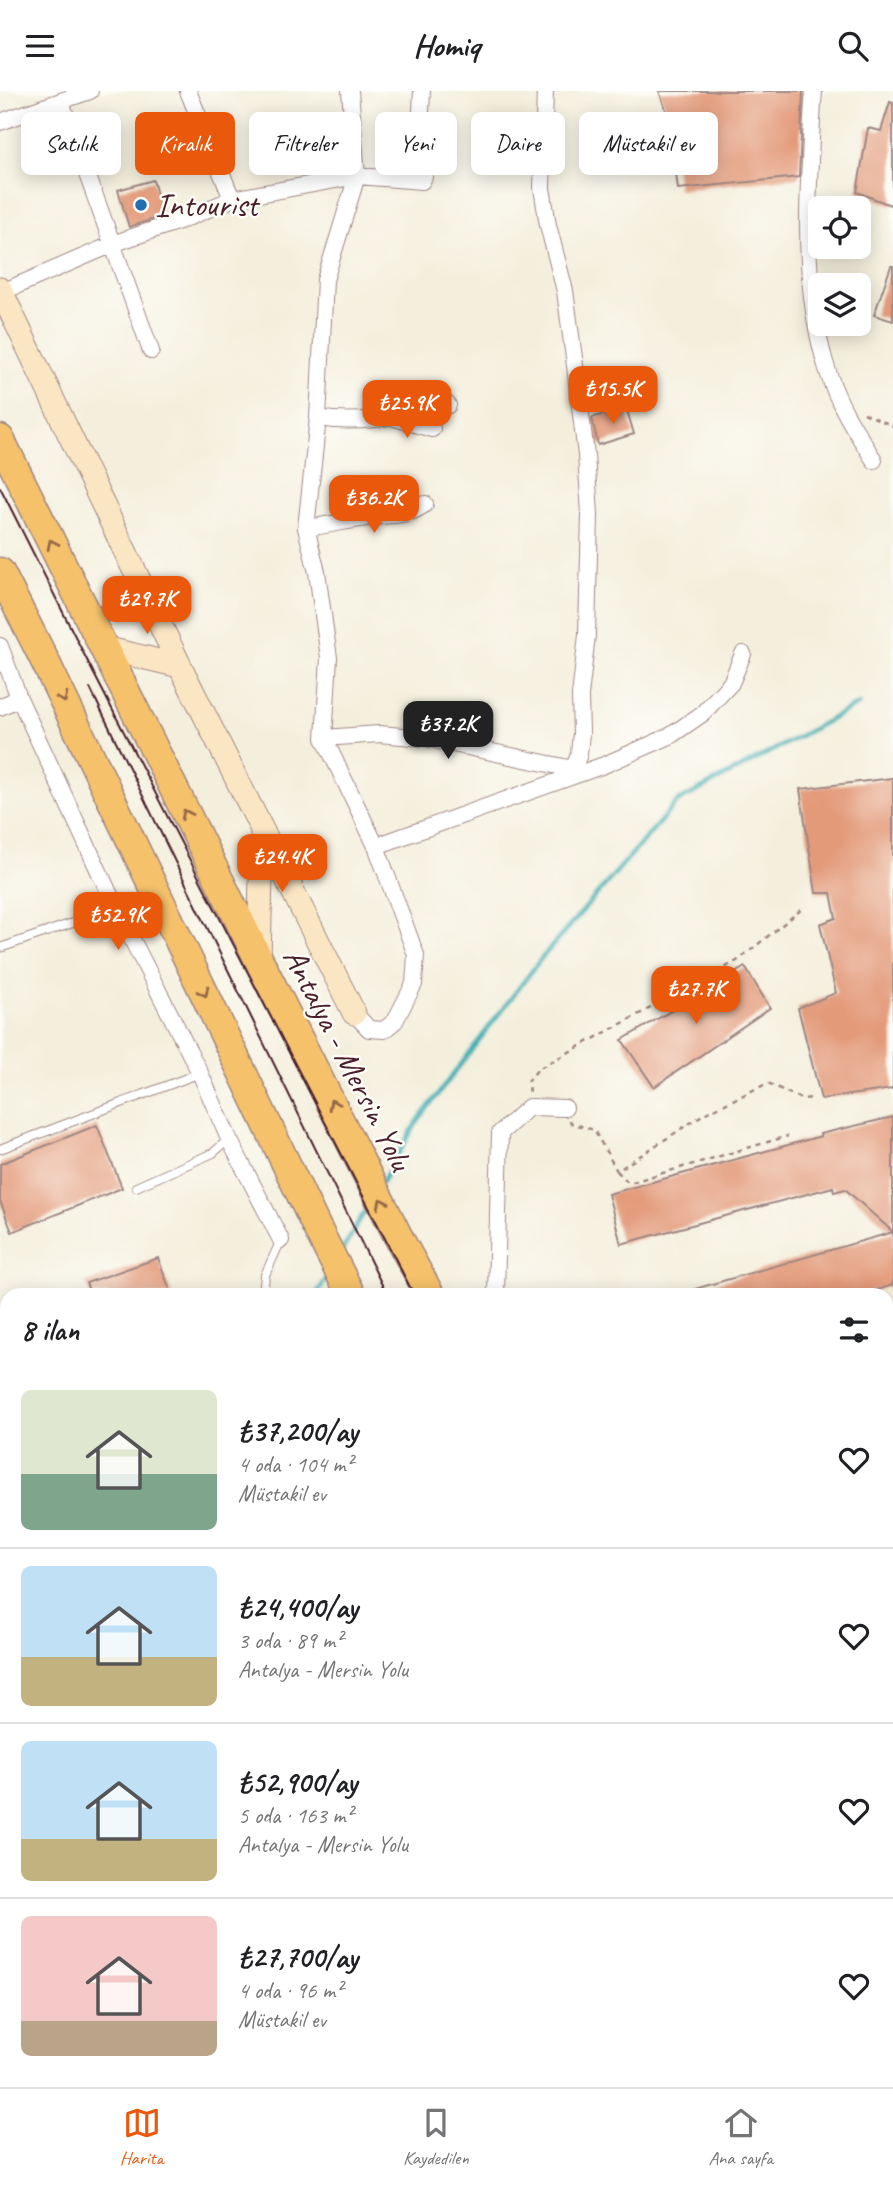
<!DOCTYPE html>
<html lang="tr">
<head>
<meta charset="utf-8">
<style>
  :root { --surface:#fff; --page:#f2f2f2; --text:#202124; --muted:#757577; --line:#e0e0e0; --accent:#ea580c }
  body { margin:0; font-family:Caveat,sans-serif; background:var(--page); color:var(--text); height:100vh; display:flex; flex-direction:column; font-size:26px; white-space:nowrap }
  * { box-sizing:border-box; margin:0 }
  p { font-size:23px; color:var(--muted) }
  .icon { flex:none; width:38px; height:38px; fill:none; stroke:currentColor; stroke-width:2; stroke-linecap:round; stroke-linejoin:round }
  .map { position:relative; flex:1; overflow:hidden }
  .panel { position:absolute; left:0px; top:1197px; width:894px; height:800px; display:flex; flex-direction:column; background:var(--surface); border-radius:21px 21px 0 0; box-shadow:0 4px 18px #0003 }
  .panel>* { flex:none }
  .guide { position:absolute; left:21px; top:21px; width:852px; height:63px; display:flex; gap:14px }
  .tools { position:absolute; left:808px; top:105px; display:grid; gap:14px }
  .tools a { display:grid; place-items:center; width:63px; height:63px; border-radius:10px; background:var(--surface); box-shadow:0 4px 18px #0003; font-size:35px }
  .price { position:absolute; translate:-50% -60px; padding:0 16px; border-radius:14px; background:var(--accent); color:#fff; font-size:23px; line-height:46px; filter:drop-shadow(0 2px 4px #0008) }
  .price::after { content:''; position:absolute; left:50%; top:42px; width:21px; height:16px; margin-left:-10px; background:inherit; clip-path:polygon(0 0,100% 0,50% 100%) }
  .price.selected { background:#222; color:#fff }
  ul { padding:0; list-style:none }
  li { display:flex; align-items:center; gap:21px; height:175px; padding:0 21px }
  li+li { border-top:2px solid var(--line) }
  li span { display:grid; place-items:center; flex:none; width:196px; height:140px; border-radius:10px; color:#555 }
  li>.icon { margin-inline-start:auto }
  span .icon { width:84px; height:84px; fill:#fffc; stroke-width:1 }
  li b { font-size:30px }
  h2 { display:flex; justify-content:space-between; align-items:center; height:84px; padding:0 21px; font-size:30px }
  .chip { padding:0 24px; border-radius:10px; background:var(--surface); box-shadow:0 4px 18px #0003; font-size:24px; line-height:63px }
  .chip.selected { background:var(--accent); color:#fff }
  header { display:flex; justify-content:space-between; align-items:center; height:91px; padding:0 21px; background:var(--surface); font-size:32px; font-weight:700 }
  .tabs { display:flex; justify-content:space-around; align-items:center; height:98px; border-top:2px solid var(--line); background:var(--surface); font-size:19px; color:var(--muted) }
  .tabs a { display:grid; justify-items:center; gap:4px }
  .tabs .selected { color:var(--accent) }
  .map>svg:first-child { display:block }
  .forest { fill:#9bb667; stroke:#726a49; stroke-width:2 }
  .lines { fill:none; stroke-linecap:round; stroke-linejoin:round }
  .stream { stroke:#3badb3; stroke-width:4.5 }
  .building { fill:#e39a79 }
  .lane-casing { stroke:#9f8784; stroke-width:10 }
  .street-casing { stroke:#9f8784; stroke-width:18 }
  .secondary-casing { stroke:#9f8784; stroke-width:25 }
  .highway-casing { stroke:#9f8784; stroke-width:31 }
  .path { stroke:#9f8784; stroke-width:2.5; stroke-dasharray:5 5; stroke-linecap:butt }
  .lane { stroke:#fff; stroke-width:8 }
  .street { stroke:#fff; stroke-width:16 }
  .secondary { stroke:#fbe6c4; stroke-width:23 }
  .highway { stroke:#f5c16b; stroke-width:28 }
  .tram { stroke:#4a1f2b; stroke-width:2 }
  .oneway { stroke:#976848 }
  .poi-dot { fill:#1f6fb2; stroke:#fdfcf7; stroke-width:2.5 }
  .labels { text-anchor:middle; dominant-baseline:central; stroke-width:5; stroke-linejoin:round; paint-order:stroke }
  .poi-label { font-size:33px; fill:#4a1f2b; stroke:#fdfcf7; text-anchor:start }
  .street-label { font-size:33px; fill:#4a1f2b; stroke:#fdfcf7 }
</style>
</head>
<body>
<header><svg class="icon" aria-label="menu" viewBox="0 0 24 24"><path d="M4 6h16M4 12h16M4 18h16"/></svg>Homiq<svg class="icon" aria-label="search" viewBox="0 0 24 24"><circle cx="10" cy="10" r="6"/><path d="M15 15l6 6"/></svg></header>
<div class="map">
<svg width="893" height="1996" viewBox="0 0 893 1996">
  <rect width="100%" height="100%" fill="#fdfcf7"/>
  <filter id="ink" filterUnits="userSpaceOnUse"><feTurbulence type="fractalNoise" baseFrequency=".0143" numOctaves="2"/><feDisplacementMap in="SourceGraphic" scale="14" xChannelSelector="R" yChannelSelector="G"/><feConvolveMatrix kernelMatrix="1 2 1 2 8 2 1 2 1" color-interpolation-filters="sRGB"/></filter>
  <filter id="wash" filterUnits="userSpaceOnUse"><feTurbulence type="fractalNoise" baseFrequency=".00686" numOctaves="4" result="noise"/><feDisplacementMap in="SourceGraphic" scale="28" xChannelSelector="R" yChannelSelector="G"/><feGaussianBlur stdDeviation="1.57" result="paint"/><feColorMatrix in="noise" values="0 0 0 0 0 0 0 0 0 0 0 0 0 0 0 0 0 1.4 0 .05"/><feComposite in="paint" operator="in"/></filter>
  <g filter="url(#wash)">
    <rect width="100%" height="100%" fill="#f4efdd"/>
    <path class="forest" d="M893,1820v172l-4,2 -2,-11v-160z"/>
    <g class="lines">
      <path class="stream" d="M382,1091l35,-60 123,-162 137,-158 182,-98
        M342,1160l27,-47
        M316,1204l13,-21
        M0,1466l7,1"/>
    </g>
    <g id="blocks">
      <path class="building" d="M659,0h144l-4,86 -121,12 -9,-71z
        M890,11l3,1v103l-36,-14 11,-64 13,3z
        M153,89l10,36 -34,11 -11,-37z
        M891,175h2v55l-19,-6z
        M626,316l8,27 -36,11 -6,-27z
        M893,687v311l-72,10 -23,-91 38,-15 -16,-69 16,-6 -5,-25h-15l-16,-104z
        M745,876l25,41 -116,79 -32,-47z
        M893,1026v115l-48,-43 -11,3 -1,-5 -212,57 -13,-50 213,-58 -1,-2z
        M97,1034l25,63 -110,44 -12,-31v-37z
        M893,1141v53l-32,10h-173v-4z
        M158,1167l14,37h-81l-5,-12z"/>
    </g>
  </g>
  <g filter="url(#ink)">
    <use href="#blocks" fill-opacity="0" stroke="#9f8784" stroke-width="2"/>
    <g class="lines">
      <g class="lane-casing">
        <path id="lane" d="M0,857l116,-40
          M0,1058l200,-76
          M136,1096l77,-34 16,-14
          M263,1204l2,-20 16,-35"/>
      </g>
      <g class="street-casing">
        <path id="street" d="M188,0l44,108
          M350,0l7,85 -32,104 -7,138 -12,110 11,44 12,86 -5,80 52,108 40,109 -2,29 -19,37 -11,9 -15,-1 -15,-16
          M545,0l-3,97 6,37 17,66 9,67 12,97 4,59 -3,121 -7,61 1,37 -2,21 -8,22
          M814,0c-2,23 -3,47 -4,70 -4,71 -4,145 19,214 10,31 28,58 45,85
          M61,11l90,249
          M0,31l90,-31
          M2,201l116,-50 67,-23 47,-20 125,-23 65,5 2,-4 -3,-66 1,-20
          M318,327c44,8 87,-4 130,-13
          M395,327l37,11
          M306,437c22,-3 44,-8 67,-11 20,-3 35,0 52,-13
          M0,555l19,52 97,210 84,165 29,66 52,101
          M0,616l19,-9
          M324,647l55,-4 46,4 148,31
          M376,755l228,-81 66,-29 32,-22 29,-31 12,-29
          M496,1204l4,-162 29,-26 36,1
          M887,1695l6,2"/>
      </g>
      <g class="secondary-casing">
        <path id="secondary" d="M0,198l180,377 174,347
          M104,557l76,18
          M259,869l3,-126"/>
      </g>
      <g class="highway-casing">
        <path id="highway" d="M0,348l259,521 141,280 30,55
          M0,481l43,85 272,567 36,71
          M887,1728l6,3
          M887,1785l6,-1
          M466,1990v6
          M740,1990l6,6
          M829,1990l3,6
          M509,1996l2,-6"/>
      </g>
      <path class="path" d="M864,322l29,13
        M529,1001l-1,-11 10,-12 199,-108 65,-52
        M570,1029l1,3 23,7 23,41 87,-57 64,-31 33,16 12,-1
        M617,1080l12,12 159,-47
        M0,1440l7,1"/>
      <use href="#lane" class="lane"/>
      <use href="#street" class="street"/>
      <use href="#secondary" class="secondary"/>
      <use href="#highway" class="highway"/>
      <path class="tram" d="M0,396l93,185 321,623
        M90,597l297,607
        M788,1990l3,6
        M812,1990l3,6"/>
    </g>
    <defs><path id="oneway-chevron" d="M-2-3.5L2.5 0L-2 3.5" fill="none" stroke-width="1.6" stroke-linecap="round" stroke-linejoin="round" transform="scale(1.75)"/></defs>
    <g class="oneway">
      <use href="#oneway-chevron" transform="translate(52 453) rotate(-116)"/>
      <use href="#oneway-chevron" transform="translate(63 607) rotate(64)"/>
      <use href="#oneway-chevron" transform="translate(186 723) rotate(-116)"/>
      <use href="#oneway-chevron" transform="translate(204 901) rotate(64)"/>
      <use href="#oneway-chevron" transform="translate(333 1013) rotate(-117)"/>
      <use href="#oneway-chevron" transform="translate(382 1112) rotate(-116)"/>
    </g>
  </g>
  <circle class="poi-dot" cx="141" cy="114" r="7"/>
  <g class="labels">
    <g class="poi-label">
      <text x="155" y="114">Intourist</text>
    </g>
    <g class="street-label">
      <text transform="translate(348 968) rotate(63)">Antalya - Mersin Yolu</text>
    </g>
  </g>
</svg>
<div class="tools">
<a><svg class="icon" aria-label="locate" viewBox="0 0 24 24"><circle cx="12" cy="12" r="6"/><path d="M12 2v4M12 18v4M2 12h4M18 12h4"/></svg></a>
<a><svg class="icon" aria-label="layers" viewBox="0 0 24 24"><path d="M12 4l9 5-9 5-9-5zM3 14l9 5 9-5"/></svg></a>
</div>
<b class="price" style="left:613px;top:335px">₺15.5K</b>
<b class="price" style="left:407px;top:349px">₺25.9K</b>
<b class="price" style="left:374px;top:444px">₺36.2K</b>
<b class="price" style="left:147px;top:545px">₺29.7K</b>
<b class="price selected" style="left:448px;top:670px">₺37.2K</b>
<b class="price" style="left:282px;top:803px">₺24.4K</b>
<b class="price" style="left:118px;top:861px">₺52.9K</b>
<b class="price" style="left:696px;top:935px">₺27.7K</b>
<div class="guide">
<a class="chip">Satılık</a>
<a class="chip selected">Kiralık</a>
<a class="chip">Filtreler</a>
<a class="chip">Yeni</a>
<a class="chip">Daire</a>
<a class="chip">Müstakil ev</a>
</div>
<section class="panel">
<h2>8 ilan<svg class="icon" aria-label="filters" viewBox="0 0 24 24"><path d="M4 7h16M4 17h16"/><circle cx="9" cy="7" r="2"/><circle cx="15" cy="17" r="2"/></svg></h2>
<ul>
<li><span style="background:linear-gradient(#dfe7d0 60%,#7fa58c 0)"><svg class="icon" aria-label="home" viewBox="0 0 24 24"><path d="M3 11l9-7 9 7M6 9v11h12V9"/></svg></span><div><b>₺37,200/ay</b><p>4 oda · 104 m²</p><p>Müstakil ev</p></div><svg class="icon" aria-label="heart" viewBox="0 0 24 24"><path d="M12 20l-8-8c-3-5 5-10 8-4 3-6 11-1 8 4z"/></svg></li>
<li><span style="background:linear-gradient(#bfe0f5 65%,#c2b280 0)"><svg class="icon" aria-label="home" viewBox="0 0 24 24"><path d="M3 11l9-7 9 7M6 9v11h12V9"/></svg></span><div><b>₺24,400/ay</b><p>3 oda · 89 m²</p><p>Antalya - Mersin Yolu</p></div><svg class="icon" aria-label="heart" viewBox="0 0 24 24"><path d="M12 20l-8-8c-3-5 5-10 8-4 3-6 11-1 8 4z"/></svg></li>
<li><span style="background:linear-gradient(#bfe0f5 70%,#c2b280 0)"><svg class="icon" aria-label="home" viewBox="0 0 24 24"><path d="M3 11l9-7 9 7M6 9v11h12V9"/></svg></span><div><b>₺52,900/ay</b><p>5 oda · 163 m²</p><p>Antalya - Mersin Yolu</p></div><svg class="icon" aria-label="heart" viewBox="0 0 24 24"><path d="M12 20l-8-8c-3-5 5-10 8-4 3-6 11-1 8 4z"/></svg></li>
<li><span style="background:linear-gradient(#f6c9c9 75%,#b9a48a 0)"><svg class="icon" aria-label="home" viewBox="0 0 24 24"><path d="M3 11l9-7 9 7M6 9v11h12V9"/></svg></span><div><b>₺27,700/ay</b><p>4 oda · 96 m²</p><p>Müstakil ev</p></div><svg class="icon" aria-label="heart" viewBox="0 0 24 24"><path d="M12 20l-8-8c-3-5 5-10 8-4 3-6 11-1 8 4z"/></svg></li>
</ul>
</section>
</div>
<nav class="tabs">
<a class="selected"><svg class="icon" aria-label="map" viewBox="0 0 24 24"><path d="M3 6l6-2 6 2 6-2v14l-6 2-6-2-6 2zM9 4v14M15 6v14"/></svg>Harita</a>
<a><svg class="icon" aria-label="saved" viewBox="0 0 24 24"><path d="M7 4h10v16l-5-4-5 4z"/></svg>Kaydedilen</a>
<a><svg class="icon" aria-label="home" viewBox="0 0 24 24"><path d="M3 11l9-7 9 7M6 9v11h12V9"/></svg>Ana sayfa</a>
</nav>
</body>
</html>
